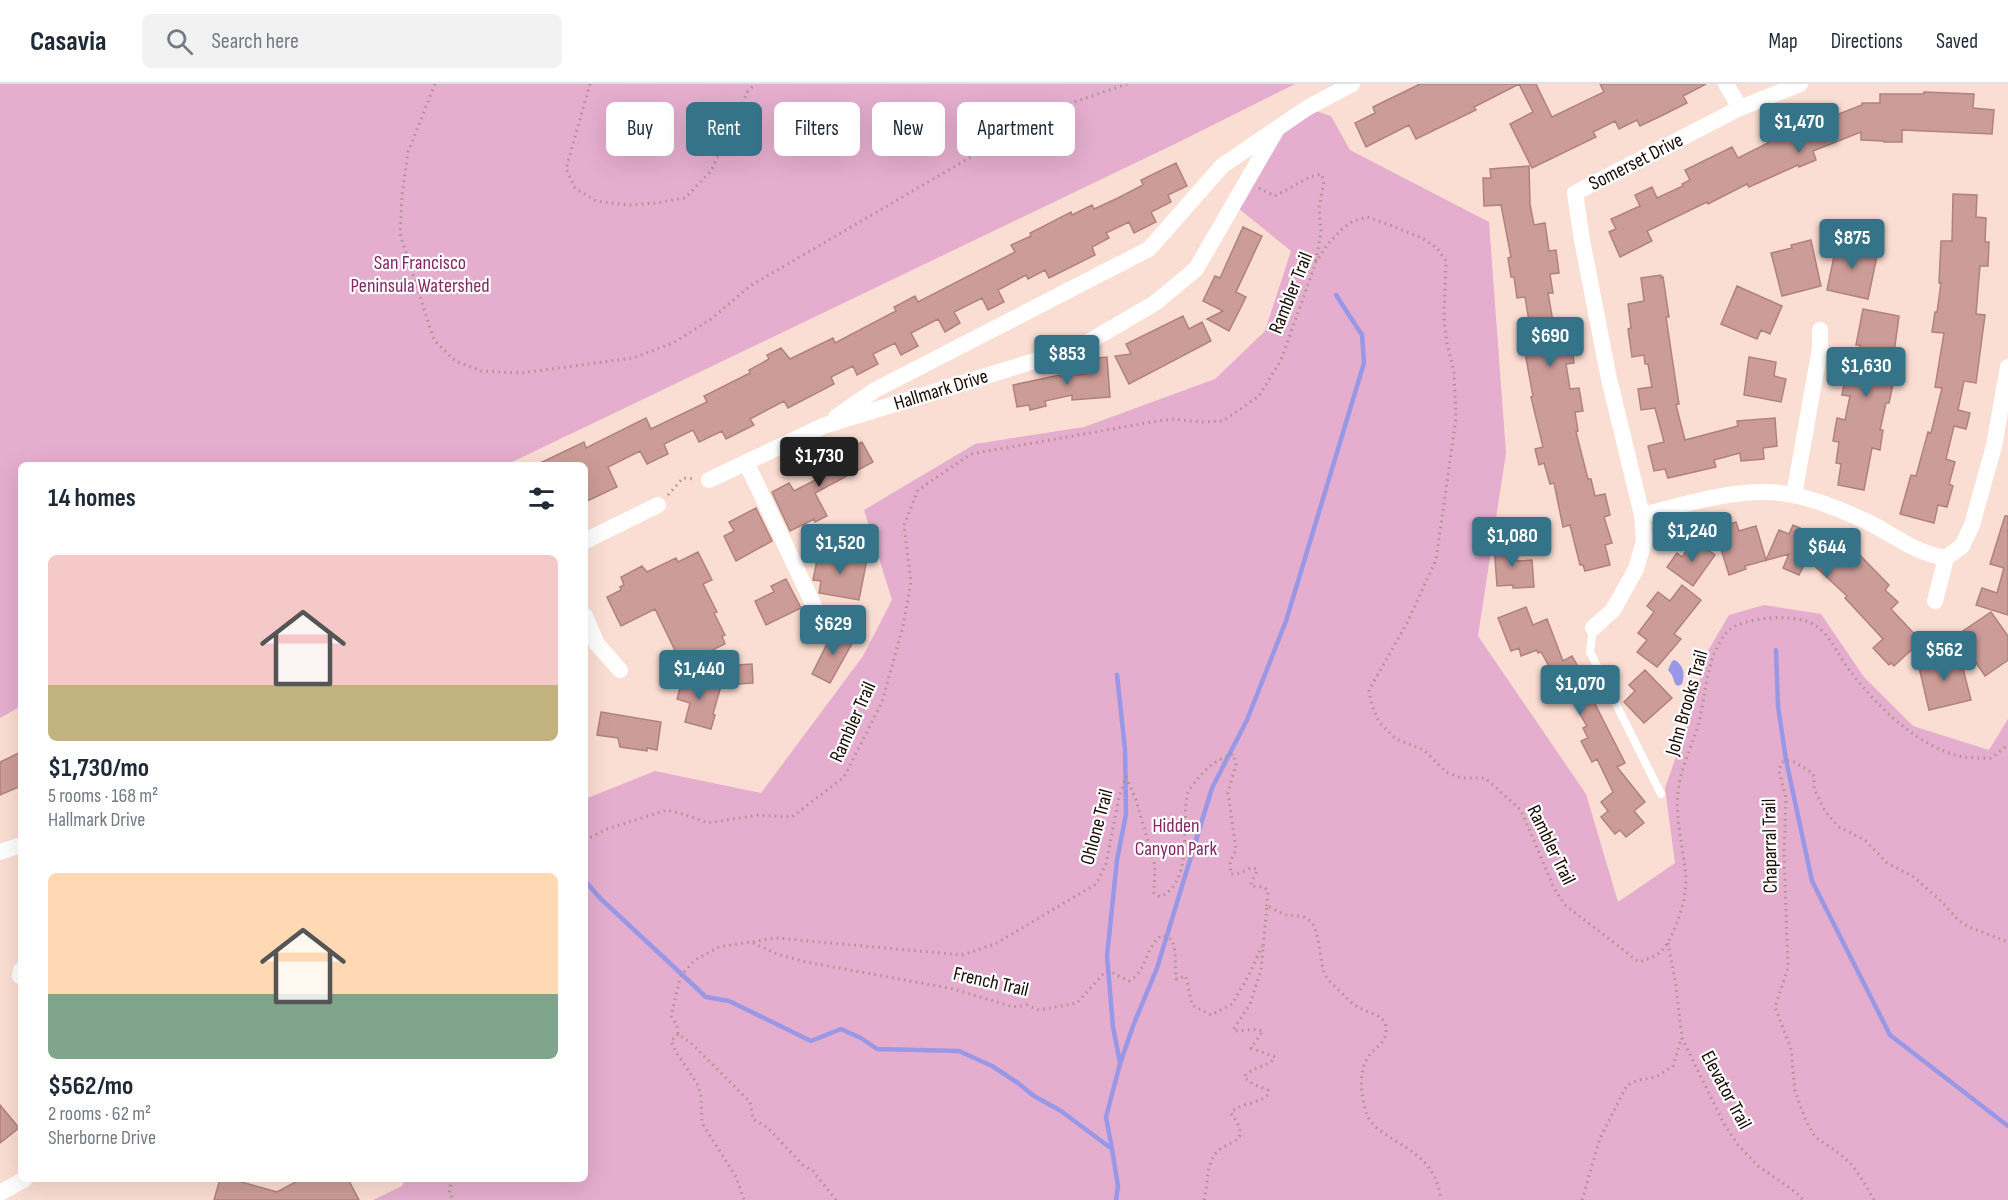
<!DOCTYPE html>
<html lang="en">
<head>
<meta charset="utf-8">
<style>
  :root { --surface:#fff; --page:#f2f2f3; --text:#1f2937; --muted:#747a83; --line:#e0e1e3; --accent:#357389 }
  body { margin:0; font-family:"Sofia Sans Condensed",sans-serif; background:var(--page); color:var(--text); height:100vh; display:flex; flex-direction:column; font-size:22px; white-space:nowrap }
  * { box-sizing:border-box; margin:0 }
  p { font-size:20px; color:var(--muted) }
  .icon { flex:none; width:33px; height:33px; fill:none; stroke:currentColor; stroke-width:2; stroke-linecap:round; stroke-linejoin:round }
  .map { position:relative; flex:1; overflow:hidden }
  .drawer { position:absolute; left:18px; top:378px; width:570px; height:720px; display:flex; flex-direction:column; background:var(--surface); border-radius:9px; box-shadow:0 6px 24px #0002 }
  .drawer>* { flex:none }
  .banner { position:absolute; left:606px; top:18px; width:570px; height:54px; display:flex; gap:12px }
  .price { position:absolute; translate:-50% -51px; padding:0 14px; border-radius:6px; background:var(--accent); color:#fff; font-size:20px; line-height:39px; filter:drop-shadow(0 2px 3px #0008) }
  .price::after { content:''; position:absolute; left:50%; top:36px; width:18px; height:14px; margin-left:-9px; background:inherit; clip-path:polygon(0 0,100% 0,50% 100%) }
  .price.selected { background:#222; color:#fff }
  ul { padding:0; list-style:none }
  li { display:grid; align-content:center; gap:12px; height:318px; padding:0 30px }
  li span { display:grid; place-items:center; height:186px; border-radius:9px; color:#555 }
  li>.icon { margin-inline-start:auto }
  span .icon { width:108px; height:108px; fill:#fffc; stroke-width:1 }
  li b { font-size:26px }
  h2 { display:flex; justify-content:space-between; align-items:center; height:72px; padding:0 30px; font-size:26px }
  .tag { padding:0 21px; border-radius:9px; background:var(--surface); box-shadow:0 6px 24px #0002; font-size:21px; line-height:54px }
  .tag.selected { background:var(--accent); color:#fff }
  header { display:flex; align-items:center; gap:36px; box-sizing:border-box; height:84px; padding:0 30px; background:var(--surface); border-bottom:2px solid var(--line) }
  header strong { font-size:28px }
  nav { display:flex; gap:33px; margin-inline-start:auto; font-size:21px }
  .search { width:420px; height:54px; background:var(--page); display:flex; align-items:center; gap:15px; box-sizing:border-box; padding:0 21px; border-radius:9px; color:var(--muted); font-size:22px }
  .map>svg:first-child { display:block }
  .green { fill:#e5aece }
  .water { fill:#9898e7 }
  .lines { fill:none; stroke-linecap:round; stroke-linejoin:round }
  .stream { stroke:#9898e7; stroke-width:4.5 }
  .building { fill:#cc9c98; stroke:#b0827e; stroke-width:1.5 }
  .path { stroke:#ab9389; stroke-width:3; stroke-dasharray:1.5 4.5; stroke-linecap:butt }
  .service { stroke:#fff; stroke-width:8 }
  .minor { stroke:#fff; stroke-width:16 }
  .labels { text-anchor:middle; dominant-baseline:central; stroke-width:4.5; stroke-linejoin:round; paint-order:stroke }
  .street-label { font-size:20px; fill:#1b0c06; stroke:#fff }
  .park-label { font-size:20px; fill:#842766; stroke:#fff }
</style>
</head>
<body>
<header>
<strong>Casavia</strong>
<div class="search"><svg class="icon" aria-label="search" viewBox="0 0 24 24"><circle cx="10" cy="10" r="6"/><path d="M15 15l6 6"/></svg>Search here</div>
<nav><a>Map</a><a>Directions</a><a>Saved</a></nav>
</header>
<div class="map">
<svg width="2008" height="1116" viewBox="0 0 2008 1116">
  <rect width="100%" height="100%" fill="#fbded3"/>
  <path class="green" d="M0,0h1295l-116,58 -673,323h-485v241l-21,12z
    M1307,24l24,8 19,34 139,72 17,231 -28,183 108,158 32,108 57,-39 -10,-75 27,-77 14,-57 23,-39 35,-10 57,9 43,63 49,49 76,24 19,-31v481h-1635l29,-14 3,-7h180v-380l70,-28 106,22 102,-137 29,-56 -28,-90 111,-66 109,-17 131,-48 50,-48 26,-80 -58,-47 44,-75z"/>
  <path class="water" d="M1675,576c9,6 10,14 7,24l-4,2 -3,-2 -3,-9 -4,-5 4,-9z"/>
  <g class="lines">
    <path class="stream" d="M1776,566l2,56 8,54 26,121 78,154 118,91
      M1117,591l8,74 1,65 -9,46 -10,96 6,71 7,36
      M585,797l15,17 106,99 23,4 82,40 30,-12 20,9 16,11 82,2 33,15 26,17 16,13 27,15 51,38 6,37 -2,14
      M1112,1065l-6,-32 14,-53 13,-38 24,-58 55,-180 35,-68 39,-99 78,-258 -2,-28 -26,-40"/>
  </g>
  <path class="building" d="M1420,0h116l16,33 52,-25 -4,-8h106l-23,12 4,7 -20,10 -27,13 -3,-6 -18,9 -4,-8 -22,11 3,5 -64,31 -22,-44 23,-12 -14,-28 -45,23 2,3 -60,29 -7,-14 -43,22 -11,-24 20,-10 -2,-6z
    M1924,8l50,2 -1,14 21,2 -2,24 -90,-4v12h-18v-1l-23,-1v-8l-48,19 3,9 -17,7 -1,-2 -49,22 -2,-3 -39,20 -1,-2 -60,29 5,10 -32,16 -11,-25 7,-3 -5,-10 29,-13 -5,-11 17,-8 5,11 26,-12 -1,-2 8,-4 -5,-10 47,-23 6,11 30,-15 -2,-4 16,-7 -3,-7 43,-18 4,12 36,-14v-2h18v-9h44z
    M1176,79l11,23 -19,9 3,7 -20,10 5,10 -22,11 -5,-11 -23,11 3,5 -17,9 3,8 -46,23 -4,-8 -17,9 -2,-4 -28,15 6,12 -16,8 -6,-12 -28,14 6,11 -15,9 -7,-13 -27,14 7,13 -17,9 -6,-12 -22,11 5,10 -21,11 -4,-9 -22,11 3,7 -46,24 -4,-7 -34,18 4,6 -28,14 -4,-8 -23,11 -6,-12 -29,14 4,10 -21,10 -7,-13 -32,16 9,20 -32,15v-37h-49l48,-23 2,6 60,-30 5,11 56,-27 -3,-6 46,-23 -1,-3 20,-11 -2,-4 14,-7 9,11 43,-21 2,5 61,-32 -2,-4 21,-11 3,6 97,-50 -4,-7 20,-9 -1,-3 41,-21 1,3 20,-10 2,4 24,-11 25,-13 -2,-5z
    M1529,82l1,38 4,21 11,-2 4,28 7,-1 3,23 -9,1 3,19h-5l5,29 10,-2 3,21 5,-1 3,23 -8,1 4,25 9,-1 4,23 -8,1 3,19 -2,1 12,47h3l4,17 10,-2 5,21 -6,2 8,26 -7,2 5,20 -25,6 -2,-6h-3l-10,-40 -7,2 -9,-44 -4,1 -6,-21 -5,2 -4,-16 8,-2 -12,-50 2,-1 -9,-49 9,-1 -8,-49 -8,1 -3,-21h-3l-3,-19 3,-1 -10,-52 -17,1 -1,-28h8l-1,-9z
    M1953,110l24,1 -1,22 10,1 -1,24h4l-1,24h-8l-4,48 9,1 -9,68 -12,-2 -6,29 12,3 -4,16 -12,-3 -8,33 9,3 -6,22 4,2 -6,21 -9,-2 -4,18 -34,-9 11,-39 5,1 12,-44 3,1 11,-45 -7,-1 9,-54 -12,-1 3,-20h2l4,-29h-2l2,-42h11z
    M1243,143l19,9 -26,56 10,5 -17,34 -22,-12 16,-8 -20,-10 12,-25 5,2z
    M1811,156l10,46 -39,10 -11,-43 21,-5 -1,-3z
    M1837,158l41,9 -10,48 -41,-9z
    M1661,191v3l2,-1 6,40h-3l13,87 -3,1 9,35 53,-14 -1,-5 38,-3 2,28 -14,2 1,11 -23,2 -1,-8 -26,7 2,7 -48,11 -3,-9 -11,2 -6,-25 16,-4 -9,-34 -14,2 -3,-21 14,-2 -4,-23h-3l-1,-9 -12,2 -4,-28 3,-1 -3,-24 16,-3 -3,-23z
    M1737,202l45,20 -12,28 -9,-4 -4,9 -36,-15z
    M1863,225l36,7 -9,67 3,1 -4,19h-3l-6,27h3l-3,20 -8,-2 -8,42 -26,-5 3,-21 -5,-1 3,-21 -6,-1 4,-23 8,2 5,-24 -8,-1 4,-23 8,1 6,-28h-4z
    M1183,232l6,13 13,-7 9,19 -82,43 -14,-28 16,-2 -5,-10z
    M1107,273l3,40 -38,3v-5l-27,6 1,5 -16,4 -1,-5 -12,2 -4,-22 47,-10v2l25,-3 -2,-15z
    M1749,273l27,5 -2,14 12,3 -5,23 -37,-7z
    M862,358l11,20 -58,31 12,23 -12,6 -1,-3 -24,12 -18,-39 17,-9 5,8 31,-16 -6,-10z
    M756,424l16,33 -36,20 -12,-25 10,-5 -5,-9z
    M2005,432h3v99l-32,-10 6,-17 15,5 7,-25 -14,-4z
    M1736,438l3,9 17,-5 10,34 13,-30 10,4 4,-9 32,14 17,16 9,-9 38,39 -4,5 13,12 -7,7 30,32 -27,25 -3,-3 -2,2 -16,-17 10,-9 -38,-41 2,-2 -40,-37 -8,16 -16,-7 6,-14 -44,12 1,3 -17,6 -14,-46z
    M1694,456l21,15 -22,31 -26,-19 10,-14 5,4z
    M1515,459l2,18 15,-1 2,27 -21,1v-3l-16,1 -3,-41z
    M819,466l48,9 -8,41 -40,-7 2,-12 -8,-1z
    M698,468l14,28 -9,4 14,28 -3,1 11,22 -3,1 3,8 -43,21 -27,-56 -34,17 -14,-29 14,-7 -1,-3 4,-2 -3,-8 21,-11 5,6 29,-14 2,4z
    M786,495l15,29 -35,17 -11,-24 19,-9 -3,-6z
    M1682,501l19,15 -27,34 7,5 -24,28 -20,-15 10,-12 -9,-7 16,-21 -7,-6 11,-14 12,9z
    M1526,523l7,18 14,-6 16,42 9,-5 25,44 -3,2 31,61 -8,4 28,35 -11,9 10,12 -18,14 -6,-7 -5,4 -14,-17 7,-6 -7,-9 12,-10 -16,-33 -5,3 -11,-21 7,-3 -5,-10 4,-2 -19,-32 -2,2 -25,-44 -3,1 -1,-3 -16,6 -2,-8 -8,3 -13,-33z
    M1991,528l17,24v24l-23,16 -28,-41z
    M834,546l20,10 -24,43 -18,-9z
    M1959,569l12,47 -42,10 -11,-47z
    M752,580l1,19 -31,2 -1,-19z
    M1645,586l27,28 -28,25 -20,-21 11,-11 -6,-6z
    M684,591l37,11 -8,28 2,1 -4,14 -26,-7 5,-19 -13,-4z
    M601,628l60,10 -4,28 -10,-2v3l-27,-4 -2,-9 -21,-3z
    M21,668v34l-21,9v-33z
    M0,1021l19,23 -19,15z
    M220,1095h11l46,13 24,-13h47l11,21h-145z"/>
  <g class="lines">
    <path class="path" d="M435,0l-27,68 -6,44 -2,38 34,106 21,21 26,10 40,2 112,-15 40,-15 38,-24 39,-33 233,-136 74,-42 70,-24
      M590,0l-24,85 9,19 21,13 33,4 27,-2 29,-5 26,-27 37,-80 7,-7
      M1259,104l16,8 35,-19 11,-3 3,7 -5,27 2,24 -5,29
      M668,411l15,-17 13,1
      M585,756l22,-11 60,-19 16,4 25,9 51,-8 33,2 52,-40 38,-75 21,-76 8,-44 -7,-57 14,-35 53,-36 186,-33 17,-2 26,3 23,-1 36,-25 22,-36 35,-98 11,-17 15,-16 11,-8 14,-4 15,5 40,16 15,10 9,13 -2,58 3,24 7,29 2,46 -14,100 -6,42 -29,63 -38,67 3,16 7,16 17,17 28,11 22,22 15,6h24l36,32 33,78 11,17 74,57c22,-7 25,-11 35,-32 7,-16 12,-34 12,-52 -2,-29 -11,-57 -8,-86 2,-24 15,-47 21,-70 5,-22 7,-44 14,-66 3,-7 9,-19 14,-24 15,-16 73,-20 91,-5 13,10 21,30 32,44 26,34 69,78 114,86 8,1 18,1 27,1l17,-13
      M753,859l24,11 29,8 148,27 59,18 14,-2 12,5 38,-7 28,-31h6l18,9c19,-10 15,-35 34,-46l9,5 3,11 1,28 10,-3 6,29 19,10 21,-11 17,-29 13,-29
      M1668,859l8,43 6,52 42,86 14,21 20,21 39,27 6,7
      M678,950l-7,7 5,11 22,33 3,12 1,26 34,54 8,23
      M452,1095l-3,14 5,7
      M836,1116l-23,-29 -10,-6 -35,-37 -15,-9 -3,-17 -60,-60 -12,-8 -1,-9 -6,-9 10,-41 14,-15 24,-13 57,-9 186,17 33,-11 101,-60 10,-20 13,-67 7,-20 10,23 19,66 -1,27 6,4c35,-16 20,-75 28,-105 2,-4 6,-8 8,-11 13,-16 19,-20 37,-27l3,10 -8,29 8,57 -6,12 1,12 9,-1 10,-5 7,1 -1,5 -5,8v4l13,1 4,4 -1,15
      M1204,1116c4,-15 2,-33 11,-46 11,-15 40,-8 16,-41 5,-9 25,-8 37,-18v-5l-15,-6 -9,-7c8,-11 24,-9 31,-20l-24,-9 12,-17c-13,-4 -20,2 -30,-1l17,-26 11,-34 6,-64c6,2 14,8 20,9 8,2 15,-1 22,5 12,8 9,42 17,56 3,6 13,14 18,19 4,5 9,9 14,12 11,7 30,7 28,25 -1,12 -12,16 -18,25 -10,15 -7,41 -1,58 3,8 11,14 18,19 29,19 51,28 56,66
      M1582,1116l18,-62 27,-53 12,-5 17,-3 17,-11 8,-27
      M1874,1116l-9,-16 -12,-18 -13,-12 -25,-17 -9,-16 -11,-30 -4,-42 -16,-42 13,-39 -4,-116 2,-54 -7,-27 2,-8 5,-3 8,2 17,10 3,4v13l11,22 14,16 26,13 22,23 27,14 30,27 14,16 11,7 39,15"/>
    <path class="service" d="M1593,544l-3,24 71,142"/>
    <path class="minor" d="M1726,0l14,24
      M836,333l39,-27 274,-141 73,-83 85,-58 45,-24
      M746,378l70,148
      M709,396l114,-54 257,-79 75,-44 41,-34 81,-140
      M1794,411l26,-147v-18
      M1642,431c41,-10 83,-24 126,-23 35,1 69,16 100,30 26,13 49,32 78,36l16,-12 10,-21 22,-79 14,-79
      M585,457l73,-36
      M1935,517l11,-43
      M585,532l12,28 23,26
      M1593,544l20,-18 23,-41 8,-28 -2,-26 -33,-136 -27,-139 -7,-47 165,-85 60,-24
      M0,768l21,-7
      M20,892l1,-6
      M0,1109l25,-14"/>
  </g>
  <g class="labels">
    <g class="street-label">
      <text transform="translate(1636 78) rotate(-27)">Somerset Drive</text>
      <text transform="translate(1291 209) rotate(-68)">Rambler Trail</text>
      <text transform="translate(941 306) rotate(-17)">Hallmark Drive</text>
      <text transform="translate(1687 619) rotate(-74)">John Brooks Trail</text>
      <text transform="translate(853 638) rotate(-66)">Rambler Trail</text>
      <text transform="translate(1097 743) rotate(-75)">Ohlone Trail</text>
      <text transform="translate(1551 761) rotate(64)">Rambler Trail</text>
      <text transform="translate(1770 762) rotate(-91)">Chaparral Trail</text>
      <text transform="translate(991 898) rotate(13)">French Trail</text>
      <text transform="translate(1726 1006) rotate(62)">Elevator Trail</text>
    </g>
    <g class="park-label">
      <text x="420" y="179">San Francisco<tspan x="420" dy="23">Peninsula Watershed</tspan></text>
      <text x="1176" y="742">Hidden<tspan x="1176" dy="23">Canyon Park</tspan></text>
    </g>
  </g>
</svg>
<b class="price" style="left:1799px;top:70px">$1,470</b>
<b class="price" style="left:1852px;top:186px">$875</b>
<b class="price" style="left:1550px;top:284px">$690</b>
<b class="price" style="left:1067px;top:302px">$853</b>
<b class="price" style="left:1866px;top:314px">$1,630</b>
<b class="price selected" style="left:819px;top:404px">$1,730</b>
<b class="price" style="left:1692px;top:479px">$1,240</b>
<b class="price" style="left:1512px;top:484px">$1,080</b>
<b class="price" style="left:840px;top:491px">$1,520</b>
<b class="price" style="left:1827px;top:495px">$644</b>
<b class="price" style="left:833px;top:572px">$629</b>
<b class="price" style="left:1944px;top:598px">$562</b>
<b class="price" style="left:699px;top:617px">$1,440</b>
<b class="price" style="left:1580px;top:632px">$1,070</b>
<div class="banner">
<a class="tag">Buy</a>
<a class="tag selected">Rent</a>
<a class="tag">Filters</a>
<a class="tag">New</a>
<a class="tag">Apartment</a>
</div>
<section class="drawer">
<h2>14 homes<svg class="icon" aria-label="filters" viewBox="0 0 24 24"><path d="M4 7h16M4 17h16"/><circle cx="9" cy="7" r="2"/><circle cx="15" cy="17" r="2"/></svg></h2>
<ul>
<li><span style="background:linear-gradient(#f6c9c9 70%,#c2b280 0)"><svg class="icon" aria-label="home" viewBox="0 0 24 24"><path d="M3 11l9-7 9 7M6 9v11h12V9"/></svg></span><div><b>$1,730/mo</b><p>5 rooms · 168 m²</p><p>Hallmark Drive</p></div></li>
<li><span style="background:linear-gradient(#ffd9b3 65%,#7fa58c 0)"><svg class="icon" aria-label="home" viewBox="0 0 24 24"><path d="M3 11l9-7 9 7M6 9v11h12V9"/></svg></span><div><b>$562/mo</b><p>2 rooms · 62 m²</p><p>Sherborne Drive</p></div></li>
</ul>
</section>
</div>
</body>
</html>
